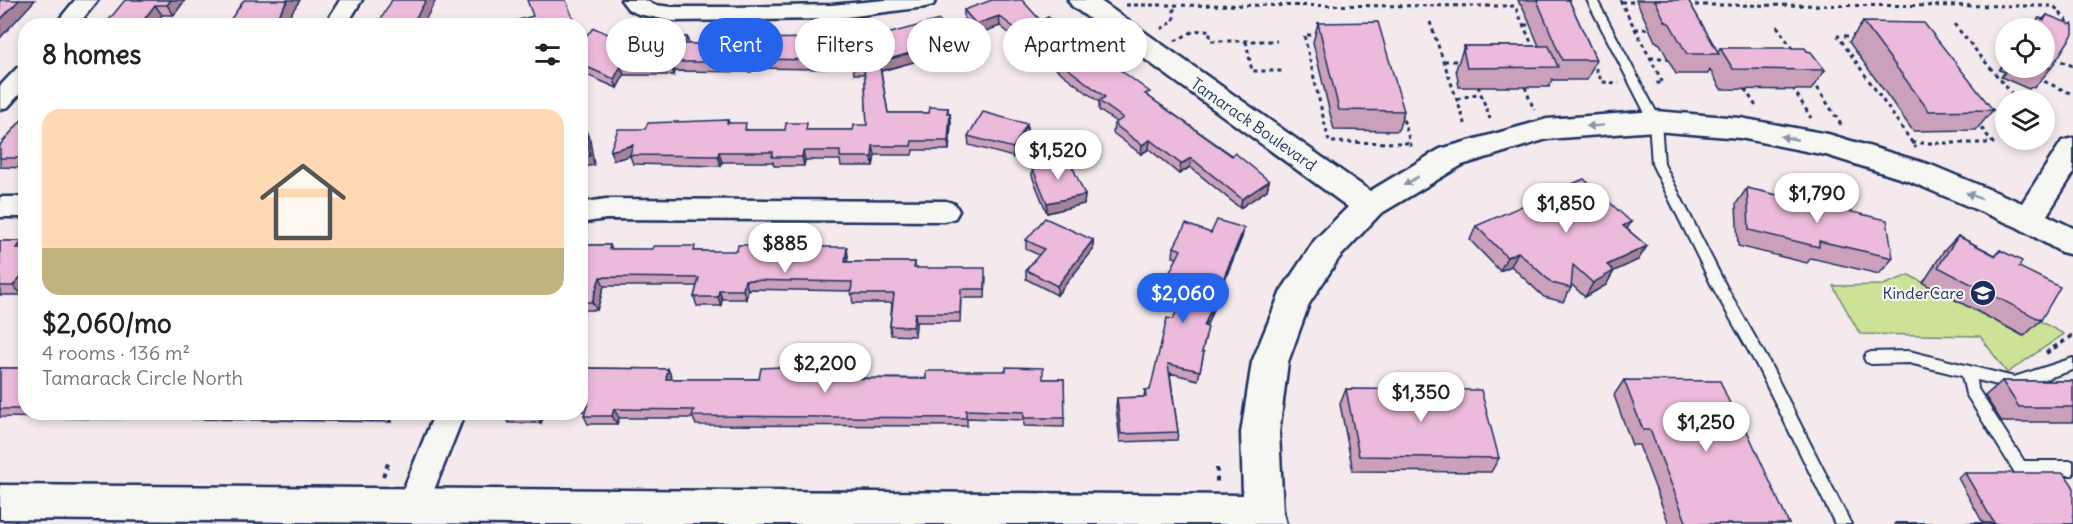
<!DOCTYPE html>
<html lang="en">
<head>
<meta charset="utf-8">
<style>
  :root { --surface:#fff; --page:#f6f6f6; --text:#222; --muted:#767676; --accent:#2563eb }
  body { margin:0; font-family:Delius,sans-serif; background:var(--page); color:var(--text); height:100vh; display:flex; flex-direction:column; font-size:22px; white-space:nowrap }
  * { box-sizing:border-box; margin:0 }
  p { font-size:20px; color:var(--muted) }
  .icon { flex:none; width:33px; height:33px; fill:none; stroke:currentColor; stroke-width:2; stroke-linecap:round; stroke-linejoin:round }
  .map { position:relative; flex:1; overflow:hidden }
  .panel { position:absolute; left:18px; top:18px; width:570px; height:402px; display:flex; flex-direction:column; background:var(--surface); border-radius:24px; box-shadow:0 3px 9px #0003 }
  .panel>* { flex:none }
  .guide { position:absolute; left:606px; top:18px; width:570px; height:54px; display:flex; gap:12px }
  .controls { position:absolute; left:1995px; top:18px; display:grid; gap:12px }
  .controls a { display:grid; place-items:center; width:60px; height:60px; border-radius:50%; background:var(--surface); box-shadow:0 3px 9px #0003; font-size:30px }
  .price { position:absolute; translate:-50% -51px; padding:0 14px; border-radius:21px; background:#fff; color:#222; font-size:20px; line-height:39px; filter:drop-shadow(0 2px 3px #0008) }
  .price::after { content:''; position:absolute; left:50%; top:36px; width:18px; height:14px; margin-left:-9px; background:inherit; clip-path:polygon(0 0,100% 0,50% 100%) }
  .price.on { background:var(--accent); color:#fff }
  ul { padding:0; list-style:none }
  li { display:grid; align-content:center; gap:12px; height:318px; padding:0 24px }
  li span { display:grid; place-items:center; height:186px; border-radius:18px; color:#555 }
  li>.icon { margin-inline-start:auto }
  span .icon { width:108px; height:108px; fill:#fffc; stroke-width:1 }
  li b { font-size:26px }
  h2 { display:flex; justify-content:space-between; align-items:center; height:72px; padding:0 24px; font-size:26px }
  .chip { padding:0 21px; border-radius:27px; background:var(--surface); box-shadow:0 3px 9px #0003; font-size:21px; line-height:54px }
  .chip.on { background:var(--accent); color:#fff }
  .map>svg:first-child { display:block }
  .green { fill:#cce297; stroke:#74887a; stroke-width:1.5 }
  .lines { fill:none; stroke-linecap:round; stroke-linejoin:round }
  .lane-casing { stroke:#1b2f5e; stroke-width:4 }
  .street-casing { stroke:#1b2f5e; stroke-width:5 }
  .secondary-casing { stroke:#1b2f5e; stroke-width:5 }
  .path-far1 { stroke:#1b2f5e; stroke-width:3; stroke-dasharray:4 4; stroke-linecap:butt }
  .path { stroke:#1b2f5e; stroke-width:4; stroke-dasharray:4.5 4.5; stroke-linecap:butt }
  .lane { fill:#f6f6f2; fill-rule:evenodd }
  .street { fill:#f6f6f2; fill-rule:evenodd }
  .secondary { fill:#f6f6f2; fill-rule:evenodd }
  .wall { fill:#cba0bb; stroke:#1b2f5e; stroke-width:1.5 }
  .shaded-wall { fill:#a58299; stroke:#1b2f5e; stroke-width:1.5 }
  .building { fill:#ecbada; stroke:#1b2f5e; stroke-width:1.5 }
  .oneway { fill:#8892a8 }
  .labels { text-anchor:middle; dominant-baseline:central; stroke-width:4.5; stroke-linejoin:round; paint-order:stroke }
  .street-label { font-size:16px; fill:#1b2f5e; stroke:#f6f6f2 }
  .poi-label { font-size:16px; fill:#1b2f5e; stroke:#f6f6f2; text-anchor:end }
</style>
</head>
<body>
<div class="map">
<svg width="2073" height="524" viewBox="0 0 2073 524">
  <rect width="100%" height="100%" fill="#f4eaed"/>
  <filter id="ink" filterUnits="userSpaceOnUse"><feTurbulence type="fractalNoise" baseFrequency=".0167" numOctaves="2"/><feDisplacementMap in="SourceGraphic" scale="12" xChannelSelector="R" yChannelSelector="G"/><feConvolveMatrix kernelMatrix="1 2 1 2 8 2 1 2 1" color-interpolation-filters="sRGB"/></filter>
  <g filter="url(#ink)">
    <path class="green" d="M1909,275l114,61 11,-18 30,16 -57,39 -27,-37 -120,-2 -27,-48 50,-1z"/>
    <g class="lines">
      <g class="lane-casing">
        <path id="lane" d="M1587,0h10l64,121 3,43 62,122 41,72 84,166h-16l-78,-158 -44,-78 -61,-124 -3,-43z
          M1909,351l105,26 59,-19v12l-59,19 -37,-9 1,9 46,72h49v14h-53l-5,-2 -49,-79 -4,-18 -53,-13 -38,1 -5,-2 -2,-4 2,-4 5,-2z"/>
      </g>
      <g class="street-casing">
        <path id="street" d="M75,0h23l-21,26h-23z
          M340,0h22l-16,26h-22z
          M621,0h24l9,5 18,2h64l95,-2 54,-5h51l-3,5 -8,2 -94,12 -159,2 -34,-7 -10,-5z
          M26,64v23l-18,20 -8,2v-23l18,-19z
          M0,197h26v20h-26z
          M606,199l340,2 9,3 4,7 -4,7 -9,3 -340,-2 -26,4v-20z
          M435,412h30l-41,103 -11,4 -11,-4 -5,-10z"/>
      </g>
      <g class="secondary-casing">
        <path id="secondary" d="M1068,0h31l271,191 70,-42 107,-30 108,-8 85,7 88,16 103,31 91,38 40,-62 11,-3v36l-26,41 26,13v27l-12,-3 -44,-25 -108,-46 -83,-26 -86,-17 -85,-7 -108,8 -85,26 -82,49 -41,44 -30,46 -21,58 -9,71 4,80 3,11h-774l-512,-5v-34l1243,10 -2,-62 11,-71 29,-71 34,-51 33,-33 -276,-201z"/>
      </g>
      <path class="path-far1" d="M1620,0l43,83h-10
        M1621,2h16
        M1126,5l389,1 19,43
        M1687,5l367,1 14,16 5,2
        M1430,22l36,104
        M1954,24l63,76
        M1524,25h6
        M1777,26l18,27
        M1161,29l13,-8v-16
        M1635,29h16
        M2006,31h-3l3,3
        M1319,35h-15l25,107 81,1
        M1856,36h-18l78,112
        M1175,41l19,-10 15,-1 2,11h66
        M1246,41l6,30h31
        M1650,58h18
        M2054,58l19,8
        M1444,61h17
        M1592,61l10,21 17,1
        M2037,78l33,15
        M1813,81l29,45
        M1478,86l12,33
        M1525,87l9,23
        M1793,88l18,30
        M1745,89l12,19
        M1457,99l23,-6
        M1401,112l11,37
        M1912,143h81l-16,-21"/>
      <path class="path" d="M2046,353l27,-18
        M1217,468v15
        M383,476l6,-15"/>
      <use href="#lane" class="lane"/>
      <use href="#street" class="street"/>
      <use href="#secondary" class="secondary"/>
    </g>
    <path class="wall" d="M125,0h60l-11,15h-12z
      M1518,0h51l27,60 -9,20h-34l-1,-1 -3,8h-90l-3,-18 8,-23h75l-17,-41h-2z
      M1636,0h52l30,52 2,-4 87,3 18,19 -14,20 -90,-1 -11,-19 -2,4h-32l-16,-30 -5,-3z
      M964,10l77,11 228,160 -2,9 -27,18 -50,-41 -11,7 -30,-25 -8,5 -28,-21 1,-9 2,-2 -17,-12v-8l-99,-76 -23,8 -13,-15z
      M2047,15l4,53 -17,20 -3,-1 -2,2 -28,-12 4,-5 -6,-2 7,-10v8h38v-40h-14l9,-10 4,1z
      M1863,22l130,88 -17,20 -63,1 -64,-89z
      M1318,23l86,88 -6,20 -64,-1 -21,-88z
      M580,35l2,4 42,2h29l34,-4 2,7h37l146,-6 80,3 1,10 -72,20 7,42h41l19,-5v5h2l1,10 -2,27h-36l-1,5h-37l-2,11h-32l-1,-6h-35l-1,6h-30l-1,-4h-51l-1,4 -88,-2 -3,-8 -16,4 31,-31 83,-9 1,3 19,7h105l14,-5 -2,-51h-11l-1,-8 -32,3 -69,-1 -1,4 -76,-1 -1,4h-50l-7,13 -37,-16z
      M26,115v53l-26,-1v-22z
      M1027,124v9l-14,24 -44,-12 -1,-9z
      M1032,167l53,28 -1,9 -37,9 -15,-37z
      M1747,188l146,70 -14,16 -68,-16 -4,5 -69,-17 -2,-42z
      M1631,222l-4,7 20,17 -9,14 -24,11 -8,14 -21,12 -14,-13v4l-8,14 -19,-5 -33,-31 -11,5 -30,-31 6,-14z
      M1244,228l-2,9 -36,89 -4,26h2l-6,28 -28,-7 8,59 -1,8 -57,2 -4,-35 1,-9 27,-1 1,-7h5l34,-95 -19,-6 1,-9 11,-22 -4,-1 1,-10 37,-14z
      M1958,236l37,19 5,-5 41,70 -17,16 -101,-53 20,-31z
      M1026,240h67v10l-36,45 -31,-16v-9l13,-15 -13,-6z
      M0,241h22l4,3v47l-3,4h-23z
      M580,245h30l2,4 85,2 78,3v1l73,1 -1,6h68v6l71,9 -1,21h-24l-1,24h-44l-1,14 -24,-1 -1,-9 2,-23h-39l-2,-12 -103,-2 -2,10h-24l-1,7h-24l-3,-9 3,-11h-93l-7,24h-17z
      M831,366l2,9 -1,3 232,1v48l-40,-1v-6l-57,-2v8l-271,-1 -3,-7h-74l-2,6h-29l-4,-8 1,-5h-5v-43l88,1 4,9v1h87z
      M0,368h26v44h98l-4,7 -120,-2z
      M1624,380l114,42 51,102h-120l-30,-79h-7l-18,-50z
      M2002,381h71v41h-71l-17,-26z
      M1346,389l153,69 -8,14 -138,-1 -13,-67z
      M183,412h211l-3,10 -200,-3z
      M504,412h41l-4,11h-32l-6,-8z
      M1965,473l108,51h-179l2,-1h87l-25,-45z"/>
    <path class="shaded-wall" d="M19,0h16l-35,38v-18z
      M171,0h14l-11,15 -7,-10z
      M288,0h12l-17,26h-12z
      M426,0h10l-14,26h-11z
      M155,5l7,10 -8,11h-15z
      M999,16l1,10 -23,8 -1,-10z
      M952,41l1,10 -72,20 -2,-9z
      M750,59l2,9 -1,4 -2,-10z
      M672,62l3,9 -1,4 -3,-9z
      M621,66l3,9 -7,13 -3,-9z
      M950,113l1,10 -2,27 -1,-9z
      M1027,124v9l-14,24v-9z
      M586,131l4,9 4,25 -14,3v-10z
      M1150,140l-1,9 -8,5 1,-9z
      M633,145l-3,11 -16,4 -4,-9z
      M873,146l2,9 -2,11 -1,-9z
      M803,151l2,9 -1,6 -2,-9z
      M719,152l3,10 -1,4 -3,-10z
      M1191,158l-1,9 -11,7 2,-10z
      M1269,181l-2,9 -27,18 2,-9z
      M1085,195l-1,9 -37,9v-10z
      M1631,222l-8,14v-10z
      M1244,228l-2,9 -39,98 1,-9z
      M1093,240v10l-36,45v-9z
      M22,241l4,3v12l-9,-8z
      M772,245l3,9 -2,10 -3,-9z
      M1647,246l-9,14 -24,11 -8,14 -21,12 8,-14 14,-18z
      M847,247l1,9 -2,15 -1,-9z
      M1518,252l-7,14 -11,5 7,-14z
      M22,275l4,3v13l-3,4 -10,-9z
      M600,277l4,9 -7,24 -5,-8z
      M745,280l3,9 -2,10 -3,-9z
      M719,290l3,9 -1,7 -3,-9z
      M915,313l1,9 -1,14 -2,-9z
      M831,366l2,9 -2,12 -2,-9z
      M668,369l4,9 -3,10 -3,-9z
      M614,409l5,9 -2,6 -5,-8z
      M113,412h11l-4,7z
      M384,412h10l-3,10 -7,-8z
      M537,412h8l-4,11 -5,-8z"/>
    <path class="building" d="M0,0h19l-19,20z
      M125,0h46l-4,5h-12l-16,21h-35z
      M244,0h44l-17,26h-45z
      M392,0h34l-15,26h-34z
      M527,0h39l10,26h-62l-6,-3 25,-7z
      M992,0h30l19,21 7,-4 102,75 -5,2 87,62 3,-3 34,28 -27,18 -51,-41 -10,6 -31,-24 -8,5 -28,-21 9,-6 -24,-17 6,-4 -106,-81 -23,8 -12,-14z
      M1537,0h32l27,60h-34z
      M1655,0h33l31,54h-32l-17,-30 -5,-3z
      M2047,15l26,10v9l-22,34 -3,-1 -2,2 -4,-1h2v-40h-13l8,-10 5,2z
      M939,20l13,21 -73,21 9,51h41l1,-6 18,1 -1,5h3l-2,28h-36l-1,5h-38l-1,11h-32v-6h-37l-1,6h-30l1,-5h-54l-1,4 -88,-1 3,-10 -23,6 8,-22h27l3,-6 80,-3 -1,3h19l-1,7h40l1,-7h21l-1,7h47l1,-5h13l-3,-61 -11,1 -1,-9 -33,4 -69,-1 -1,3h-77l-1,4h-50l-7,13 -34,-15v-6l4,-2 -4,-2v-19l2,4 12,-11 30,13h29l1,-4h33l-2,7h41l1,-5 96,-1 49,-5v5z
      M1378,22l26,89 -65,-1 -21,-87z
      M1863,22l61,1 69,87 -64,1z
      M1464,46h85l9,21 -91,1 -4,-19h2z
      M1720,48h85l2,3 4,1 14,18 -92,-1z
      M983,112l44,12 -14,24 -45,-12z
      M26,115v43h-26v-13z
      M586,131l4,25 -10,2v-26z
      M1069,159l16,36 -38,8 -15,-36z
      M1584,179l47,43 -8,4 24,20 -40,19 7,6 -21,12 -20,-18 -2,23 -19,-5 -34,-31 -11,5 -31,-31z
      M1747,188l140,32 6,38 -74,-17v6l-70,-17z
      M1045,218l48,22 -36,46 -31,-16 18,-21 -18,-9z
      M1217,220l27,8 -40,98 4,1 -6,25h2l-4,19 -32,-7 10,68 -57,2 -4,-36 29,-1 -1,-7h5l17,-72 6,1 15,-32 -22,-7 15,-30 -7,-3 12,-23 25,9z
      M1958,236l38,20 4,-6 22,11 -3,6 41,20 -19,33 -103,-53z
      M0,241h22l-5,7h9v27h-4l-9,11h-13z
      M580,245h30l-1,4h44l1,-3h41l-1,5h43l1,-6h34l-2,10h39l1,-8h37l-2,15h70l-1,6h71v21h-24l-1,24h-45l-2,14 -23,-1 4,-32h-43l1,-12 -107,-2 -2,10h-24l-1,7h-24l5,-19 -99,-1 -8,25h-12z
      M803,366h28l-2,12 97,1v-8h80v-4l37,1v11h21l1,39h-41v-6l-58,-2v8l-274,-2 2,-6 -80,-1 -2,7h-28l4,-13h-8v-35l88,1 -2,10h93l2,-11z
      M0,368h26v41h-26z
      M1624,380l96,1 18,41h5l46,102h-102l-37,-94h-7z
      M2002,381h71v26h-54z
      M1346,389l135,1 18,68 -140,-2z
      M294,412h90v2z
      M504,412h33l-1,3h-33z
      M1965,473h99l9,13v38h-176l-1,-1h98z"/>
    <defs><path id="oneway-solid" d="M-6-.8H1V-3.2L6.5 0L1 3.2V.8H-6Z" transform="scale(1.5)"/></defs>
    <g class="oneway">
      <use href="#oneway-solid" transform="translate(1595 126) rotate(176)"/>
      <use href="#oneway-solid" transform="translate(1789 138) rotate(-169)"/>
      <use href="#oneway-solid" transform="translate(1411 181) rotate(149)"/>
      <use href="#oneway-solid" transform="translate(1974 196) rotate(-157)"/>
    </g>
  </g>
  <defs>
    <g id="school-disc" transform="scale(1.35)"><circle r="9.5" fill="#1b2f5e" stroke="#f6f6f2"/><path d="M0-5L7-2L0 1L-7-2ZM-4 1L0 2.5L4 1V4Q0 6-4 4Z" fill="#fff"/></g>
  </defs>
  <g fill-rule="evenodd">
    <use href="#school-disc" x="1983" y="293"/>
  </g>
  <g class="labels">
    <g class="street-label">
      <text transform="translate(1254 124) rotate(35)">Tamarack Boulevard</text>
    </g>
    <g class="poi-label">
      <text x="1964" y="293">KinderCare</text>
    </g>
  </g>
</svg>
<div class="controls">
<a><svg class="icon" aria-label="locate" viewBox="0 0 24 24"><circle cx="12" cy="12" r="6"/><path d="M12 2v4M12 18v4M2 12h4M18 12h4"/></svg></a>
<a><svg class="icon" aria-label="layers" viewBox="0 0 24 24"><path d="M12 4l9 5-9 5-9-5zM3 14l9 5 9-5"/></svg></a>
</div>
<b class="price" style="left:1058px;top:181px">$1,520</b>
<b class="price" style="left:1817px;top:224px">$1,790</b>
<b class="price" style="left:1566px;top:234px">$1,850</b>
<b class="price" style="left:785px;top:274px">$885</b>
<b class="price on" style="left:1183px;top:324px">$2,060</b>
<b class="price" style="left:825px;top:394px">$2,200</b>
<b class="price" style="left:1421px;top:423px">$1,350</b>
<b class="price" style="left:1706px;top:453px">$1,250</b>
<div class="guide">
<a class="chip">Buy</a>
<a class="chip on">Rent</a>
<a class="chip">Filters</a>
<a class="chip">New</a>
<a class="chip">Apartment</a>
</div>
<section class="panel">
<h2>8 homes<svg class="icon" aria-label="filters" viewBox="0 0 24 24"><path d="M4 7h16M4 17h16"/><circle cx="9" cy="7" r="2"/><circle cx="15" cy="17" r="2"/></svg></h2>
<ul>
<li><span style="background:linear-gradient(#ffd9b3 75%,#c2b280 0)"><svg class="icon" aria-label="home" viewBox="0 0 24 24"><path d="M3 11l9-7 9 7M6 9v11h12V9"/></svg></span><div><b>$2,060/mo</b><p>4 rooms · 136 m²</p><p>Tamarack Circle North</p></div></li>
</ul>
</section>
</div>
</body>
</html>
